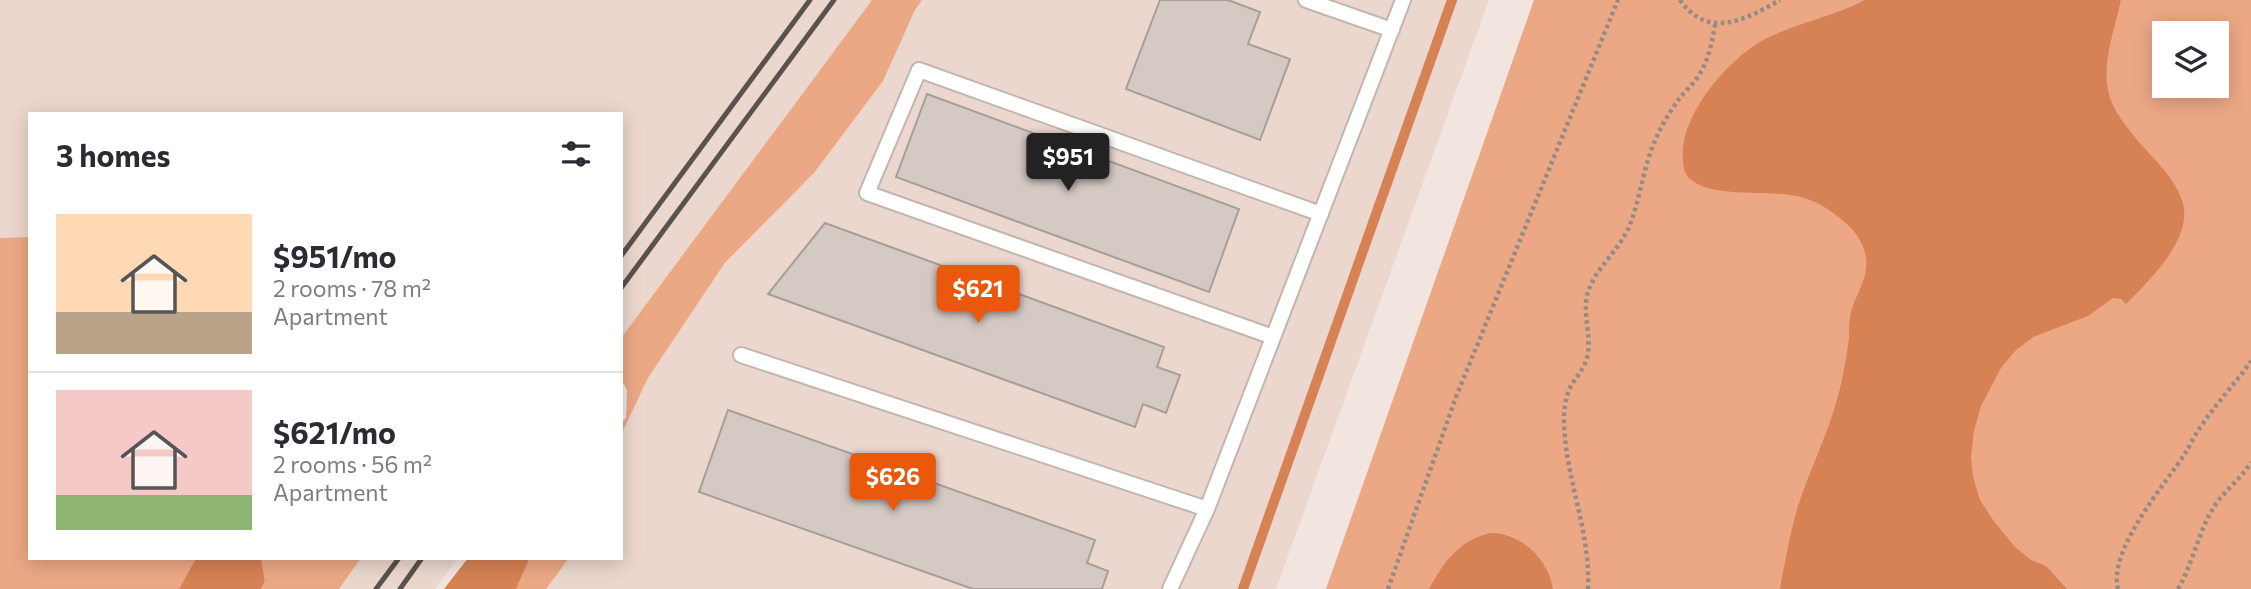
<!DOCTYPE html>
<html lang="en">
<head>
<meta charset="utf-8">
<style>
  :root { --surface:#fff; --page:#f2f2f3; --text:#2b2b33; --muted:#7c7c81; --line:#e1e1e2; --accent:#ea580c }
  body { margin:0; font-family:Commissioner,sans-serif; background:var(--page); color:var(--text); height:100vh; display:flex; flex-direction:column; font-size:26px; white-space:nowrap }
  * { box-sizing:border-box; margin:0 }
  p { font-size:23px; color:var(--muted) }
  .icon { flex:none; width:38px; height:38px; fill:none; stroke:currentColor; stroke-width:2; stroke-linecap:round; stroke-linejoin:round }
  .map { position:relative; flex:1; overflow:hidden }
  .sheet { position:absolute; left:28px; top:112px; width:595px; height:448px; display:flex; flex-direction:column; background:var(--surface); border-radius:0px; box-shadow:0 4px 18px #0003 }
  .sheet>* { flex:none }
  .fabs { position:absolute; left:2152px; top:21px; display:grid; gap:14px }
  .fabs a { display:grid; place-items:center; width:77px; height:77px; border-radius:0px; background:var(--surface); box-shadow:0 4px 18px #0003; font-size:35px }
  .price { position:absolute; translate:-50% -60px; padding:0 16px; border-radius:7px; background:var(--accent); color:#fff; font-size:23px; line-height:46px; filter:drop-shadow(0 2px 4px #0008) }
  .price::after { content:''; position:absolute; left:50%; top:42px; width:21px; height:16px; margin-left:-10px; background:inherit; clip-path:polygon(0 0,100% 0,50% 100%) }
  .price.active { background:#222; color:#fff }
  ul { padding:0; list-style:none }
  li { display:flex; align-items:center; gap:21px; height:175px; padding:0 28px }
  li+li { border-top:2px solid var(--line) }
  li span { display:grid; place-items:center; flex:none; width:196px; height:140px; border-radius:0px; color:#555 }
  li>.icon { margin-inline-start:auto }
  span .icon { width:84px; height:84px; fill:#fffc; stroke-width:1 }
  li b { font-size:30px }
  h2 { display:flex; justify-content:space-between; align-items:center; height:84px; padding:0 28px; font-size:30px }
  .map>svg:first-child { display:block }
  .built { fill:#ebd7cd }
  .green { fill:#eca885; fill-rule:evenodd }
  .water { fill:#d78254 }
  .lines { fill:none; stroke-linecap:round; stroke-linejoin:round }
  .stream { stroke:#d78254; stroke-width:10 }
  .building { fill:#d5c9c3; stroke:#a89d97; stroke-width:2 }
  .lane-casing { stroke:#c2b6b0; stroke-width:18 }
  .path { stroke:#948a86; stroke-width:4.5; stroke-dasharray:3.5 3.5; stroke-linecap:butt }
  .lane { stroke:#fff; stroke-width:14 }
  .rail { stroke:#59524f; stroke-width:5 }
</style>
</head>
<body>
<div class="map">
<svg width="2251" height="589" viewBox="0 0 2251 589">
  <rect width="100%" height="100%" fill="#f2e5df"/>
  <path class="built" d="M0,0h872l-251,338v-224h-591v123l-30,1z
    M922,0h567l-213,589h-730l23,-31h52l2,-71 -2,-52 27,-57 78,-115 88,-90z
    M361,558h97l-23,31h-96z"/>
  <path class="green" d="M872,0h50l-8,12 -31,69 -69,92 -89,90 -77,115 -27,57v-13l5,-4 1,-28 -3,-6h-3v-46z
    M1534,0h717v589h-925zM2165,33h52v53h-52z
    M30,237v321h166l-17,31h-179v-351z
    M261,558h100l-22,31h-78l4,-8z
    M530,558h39l-23,31h-30z"/>
  <path class="water" d="M1865,0h256c-6,28 -19,61 -13,90 4,20 17,34 29,50 16,18 37,37 45,60 13,37 -32,80 -56,104l-5,-5 -8,-1 -25,18 -55,21 -18,14 -14,17 -20,38 -7,25 -3,25 2,21 7,23 13,20 22,27 16,13 15,6 21,23h-287c5,-27 10,-56 18,-83 12,-37 30,-72 40,-110 4,-16 8,-34 10,-52 2,-8 0,-17 2,-26 3,-22 19,-37 16,-60 -2,-16 -13,-30 -25,-39 -11,-9 -23,-17 -37,-21 -30,-10 -90,2 -114,-19 -6,-5 -7,-13 -7,-19 -4,-40 35,-87 65,-110 30,-24 82,-31 117,-50z
    M1490,533c31,0 58,25 63,56h-124c16,-28 28,-47 61,-56z
    M196,558h65l4,23 -4,8h-82z
    M468,558h62l-14,31h-72z"/>
  <g class="lines">
    <path class="stream" d="M1243,589l209,-589"/>
  </g>
  <path class="building" d="M1160,0h68l32,12 -12,32 42,15 -30,81 -134,-51z
    M927,94l312,115 -30,83 -313,-115z
    M825,223l339,124 -7,20 23,8 -14,38 -23,-9 -8,23 -367,-133z
    M728,410l367,130 -8,23 21,8 -6,18h-129l-274,-97z"/>
  <g class="lines">
    <g class="lane-casing">
      <path id="lane" d="M1306,0l86,30
        M1273,337l-406,-144 52,-123 402,144
        M741,355l466,154 -37,80
        M1207,509l196,-509"/>
    </g>
    <path class="path" d="M1680,0c28,40 65,20 100,0
      M1388,589l68,-192 162,-397
      M1588,589c3,-57 -23,-111 -24,-168 0,-11 1,-21 5,-31 6,-13 17,-22 19,-37 3,-21 -7,-43 1,-64 9,-23 30,-39 40,-62 12,-30 14,-61 28,-91 6,-13 14,-26 22,-37 6,-8 15,-15 20,-24 10,-16 13,-33 16,-50
      M2118,589c-10,-40 47,-104 68,-137 5,-9 10,-19 16,-27 15,-23 34,-42 49,-64
      M2178,589c16,-27 20,-59 38,-85 10,-15 26,-26 35,-42"/>
    <use href="#lane" class="lane"/>
    <path class="rail" d="M621,256l189,-256
      M621,288l213,-288
      M376,589l23,-31
      M400,589l22,-31"/>
  </g>
</svg>
<div class="fabs">
<a><svg class="icon" aria-label="layers" viewBox="0 0 24 24"><path d="M12 4l9 5-9 5-9-5zM3 14l9 5 9-5"/></svg></a>
</div>
<b class="price active" style="left:1068px;top:193px">$951</b>
<b class="price" style="left:978px;top:325px">$621</b>
<b class="price" style="left:893px;top:513px">$626</b>
<section class="sheet">
<h2>3 homes<svg class="icon" aria-label="filters" viewBox="0 0 24 24"><path d="M4 7h16M4 17h16"/><circle cx="9" cy="7" r="2"/><circle cx="15" cy="17" r="2"/></svg></h2>
<ul>
<li><span style="background:linear-gradient(#ffd9b3 70%,#b9a48a 0)"><svg class="icon" aria-label="home" viewBox="0 0 24 24"><path d="M3 11l9-7 9 7M6 9v11h12V9"/></svg></span><div><b>$951/mo</b><p>2 rooms · 78 m²</p><p>Apartment</p></div></li>
<li><span style="background:linear-gradient(#f6c9c9 75%,#8fb573 0)"><svg class="icon" aria-label="home" viewBox="0 0 24 24"><path d="M3 11l9-7 9 7M6 9v11h12V9"/></svg></span><div><b>$621/mo</b><p>2 rooms · 56 m²</p><p>Apartment</p></div></li>
</ul>
</section>
</div>
</body>
</html>
